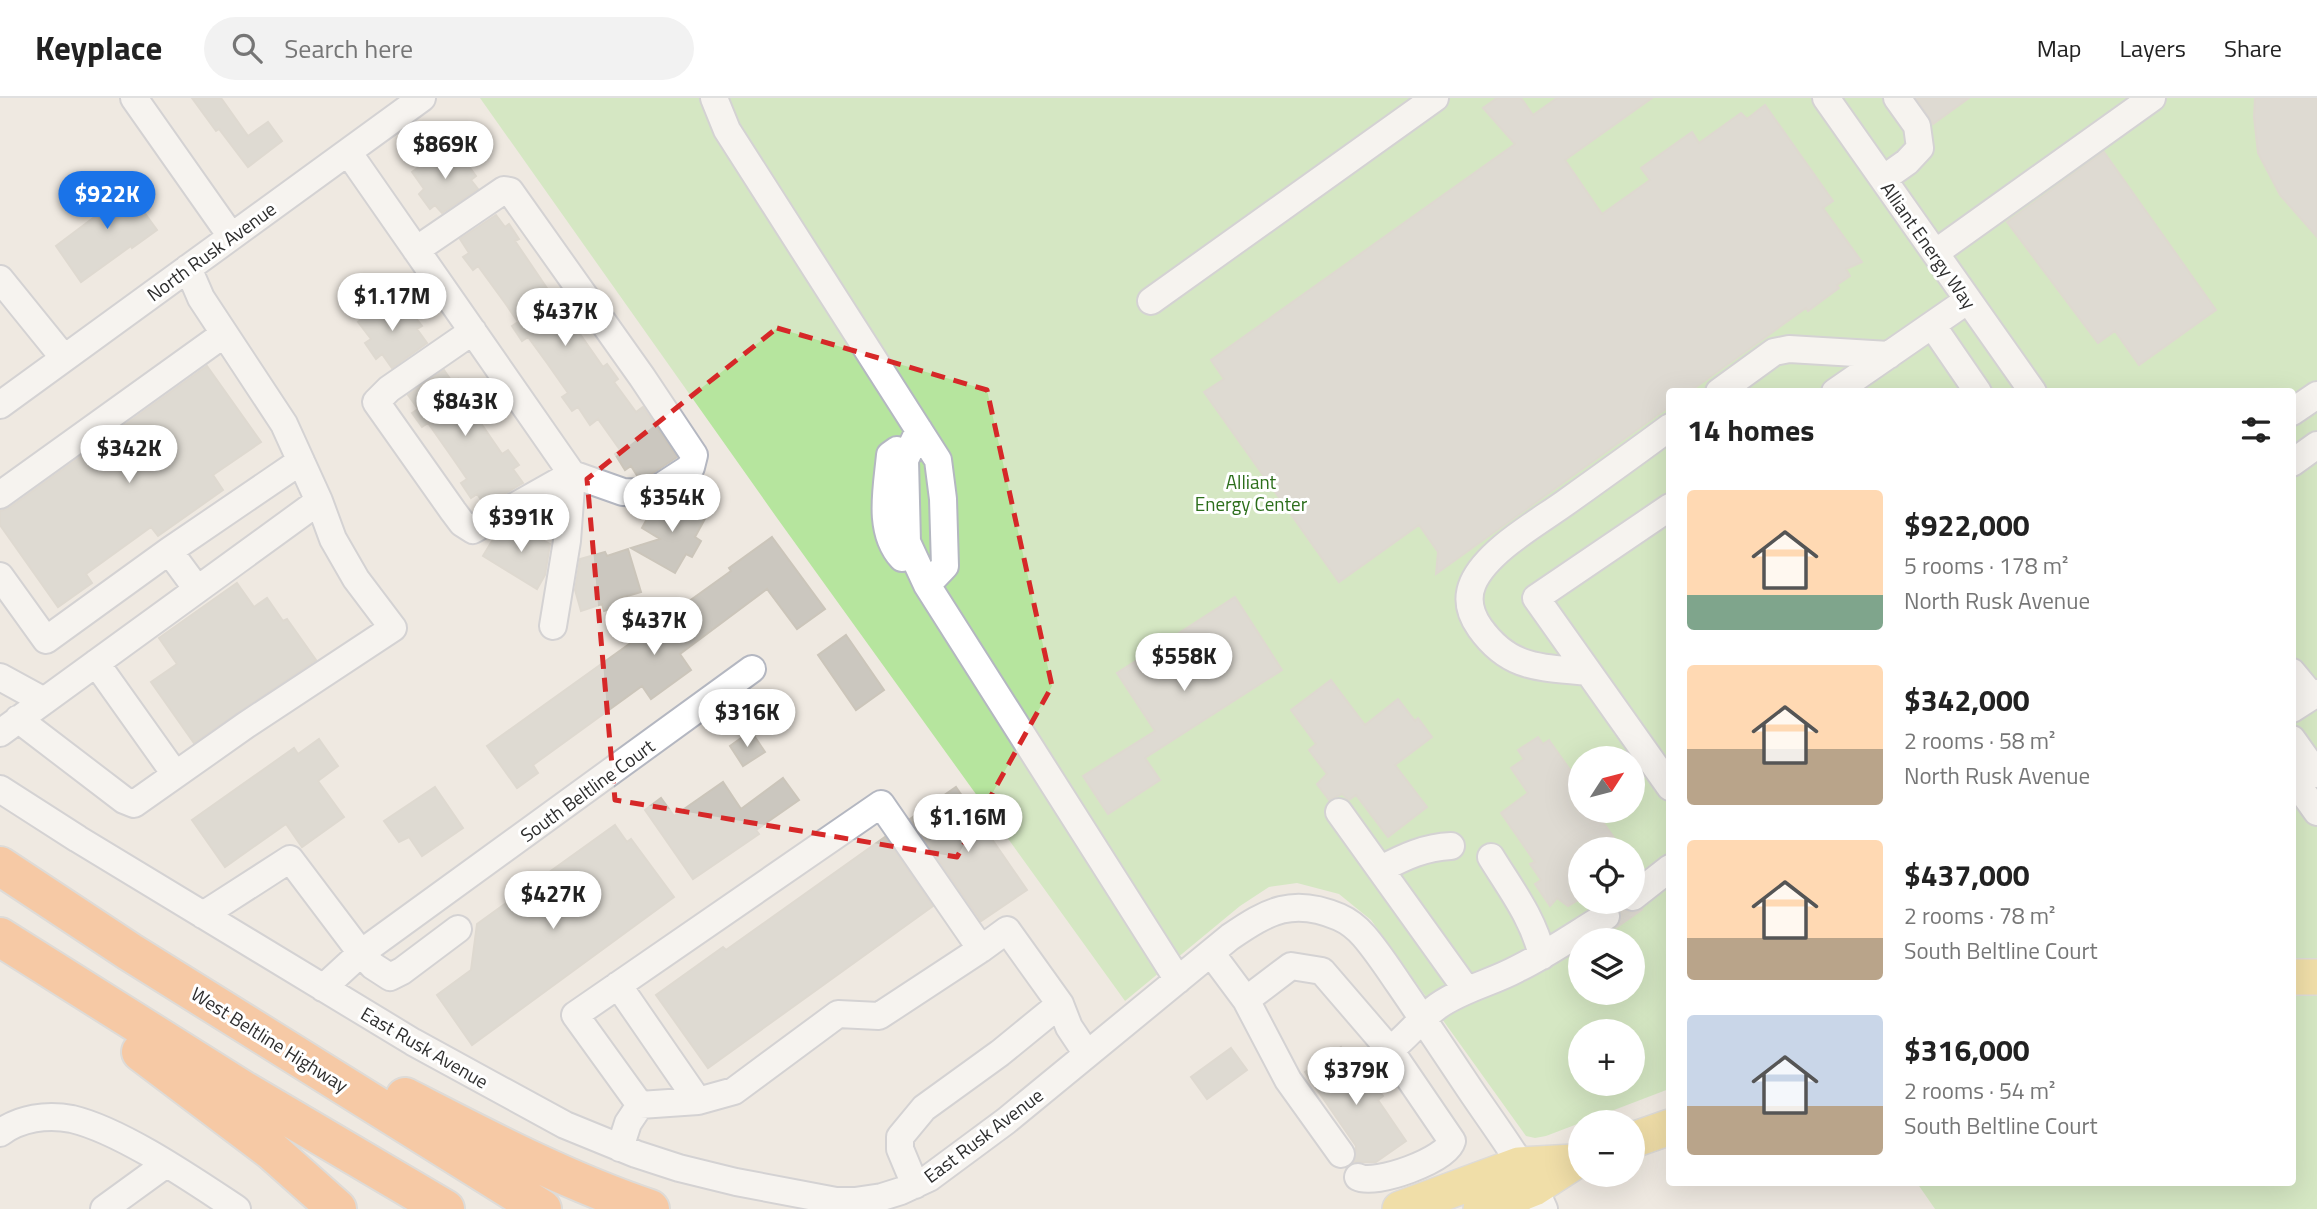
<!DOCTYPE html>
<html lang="en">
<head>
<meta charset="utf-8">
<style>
  :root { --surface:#fff; --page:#f2f2f2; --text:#222; --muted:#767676; --line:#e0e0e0; --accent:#1a73e8 }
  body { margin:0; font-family:"Titillium Web",sans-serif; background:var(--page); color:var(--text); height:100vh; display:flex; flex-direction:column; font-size:26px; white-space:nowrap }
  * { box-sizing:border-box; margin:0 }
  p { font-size:23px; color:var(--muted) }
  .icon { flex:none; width:38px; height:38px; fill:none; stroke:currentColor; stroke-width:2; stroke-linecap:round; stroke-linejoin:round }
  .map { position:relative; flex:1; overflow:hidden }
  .panel { position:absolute; left:1666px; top:290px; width:630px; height:798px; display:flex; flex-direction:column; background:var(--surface); border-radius:7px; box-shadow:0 7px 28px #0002 }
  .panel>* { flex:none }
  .needle { width:46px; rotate:54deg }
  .tools { position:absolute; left:1568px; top:648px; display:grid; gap:14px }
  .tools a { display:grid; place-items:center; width:77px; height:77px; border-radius:50%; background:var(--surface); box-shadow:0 7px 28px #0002; font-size:35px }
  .price { position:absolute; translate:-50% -60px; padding:0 16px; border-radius:24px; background:#fff; color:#222; font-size:23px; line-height:46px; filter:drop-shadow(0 2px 4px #0008) }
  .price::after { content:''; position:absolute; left:50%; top:42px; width:21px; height:16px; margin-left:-10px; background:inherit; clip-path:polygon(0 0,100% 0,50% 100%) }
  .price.current { background:var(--accent); color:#fff }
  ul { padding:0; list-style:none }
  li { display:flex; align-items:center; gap:21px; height:175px; padding:0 21px }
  li span { display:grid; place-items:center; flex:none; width:196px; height:140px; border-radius:7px; color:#555 }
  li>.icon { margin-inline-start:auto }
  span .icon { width:84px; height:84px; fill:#fffc; stroke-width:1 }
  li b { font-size:30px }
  h2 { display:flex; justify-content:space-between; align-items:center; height:84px; padding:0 21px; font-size:30px }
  header { display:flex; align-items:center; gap:42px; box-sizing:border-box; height:98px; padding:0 35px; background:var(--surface); border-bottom:2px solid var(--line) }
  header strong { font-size:33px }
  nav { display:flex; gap:38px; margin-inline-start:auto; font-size:24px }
  .search { width:490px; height:63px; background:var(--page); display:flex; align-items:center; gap:18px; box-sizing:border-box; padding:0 24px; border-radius:38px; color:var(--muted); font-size:26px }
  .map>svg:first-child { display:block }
  .green { fill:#b6e59e; fill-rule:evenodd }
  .building { fill:#cbc7bf; stroke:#cbc5ba; stroke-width:2 }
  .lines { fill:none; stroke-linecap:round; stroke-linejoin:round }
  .minor-casing { stroke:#b4b7c1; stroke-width:30 }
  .major-casing { stroke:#c9c9c9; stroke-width:38 }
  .highway-casing { stroke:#c9c9c9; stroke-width:42 }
  .minor { stroke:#fff; stroke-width:26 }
  .major { stroke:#f2d163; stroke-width:35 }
  .highway { stroke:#ffa35c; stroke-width:38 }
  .marked { fill:none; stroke:#d62828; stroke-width:5; stroke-dasharray:14 9; stroke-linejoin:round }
  .labels { text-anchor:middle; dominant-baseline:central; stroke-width:6; stroke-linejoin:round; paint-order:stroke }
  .street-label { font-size:19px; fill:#2e2e2e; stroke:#fff }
  .park-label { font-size:19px; fill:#2c6e1b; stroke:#fff }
</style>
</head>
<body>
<header>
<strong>Keyplace</strong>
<div class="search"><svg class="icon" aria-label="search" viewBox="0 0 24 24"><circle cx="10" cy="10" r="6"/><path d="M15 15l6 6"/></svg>Search here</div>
<nav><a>Map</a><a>Layers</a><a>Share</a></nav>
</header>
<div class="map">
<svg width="2317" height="1111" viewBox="0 0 2317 1111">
  <rect width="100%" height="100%" fill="#efe9e1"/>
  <path class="green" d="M480,0h1837v1111h-382l-18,-26h375v-791h-622l-1,697 -123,47 -11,2 -9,-2 -155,-216 -32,-26 -42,-11 -28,4 -29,19 -115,95 -348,-483zM1580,660h53v52h-53zM1580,751h53v52h-53zM1580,842h53v52h-53zM1580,933h53v52h-53z"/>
  <path class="building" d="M192,0h29l27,38 20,-14 14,19 -34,26 -29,-38 -3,2z
    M1497,0h24l12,17 24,-17h95l-87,62 37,54 48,-34 -9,-12 51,-36 7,11 42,-30 6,6 18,-14 68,96 -10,7 39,54 -16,7 4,7 -13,9 2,3 -31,23 -2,-3 -117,84h-19v14l-234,168 2,-22 -19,-27 -80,57 -135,-190 20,-13 -13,-19 304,-216 -32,-36z
    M1916,0h53l-36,26z
    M2255,0h62v139l-37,-42 -22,-42 -4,-36z
    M447,48l13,18 5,-3 11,15 -5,4 7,9 -36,24 -7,-8 -5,4 -11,-15 5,-5 -12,-17z
    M2104,54l112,158 -77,55 -24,-34 -17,12 -91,-121z
    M123,78l17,23 -4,2 21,29 -25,18 -1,-2 -50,36 -25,-36 49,-37 -10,-13z
    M496,117l9,12 4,-3 10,15 -4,2 38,56 5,-3 10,14 -4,3 39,56 4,-3 11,15 -4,3 22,30 7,-5 34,50 -30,20h-9l-7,-11 -6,4 -10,-16 5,-4 -22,-31 -8,6 -12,-18 -6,4 -10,-14 6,-4 -21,-30 -19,-26 -6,4 -10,-15 6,-4 -13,-19 -27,-37 -5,4 -10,-13 6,-4 -9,-14z
    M393,198l14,19 4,-3 11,14 -5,3 10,14 -35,25 -10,-14 -6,5 -11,-16 6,-4 -13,-17z
    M207,268l54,76 -48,33 10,15 -65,46 -7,-9 -65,47 6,9 -34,24 -58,-82v-14l9,-3z
    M444,272l9,13 5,-4 11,15 -5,4 12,18 26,38 6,-4 11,15 -6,4 10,14 -38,22 -8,-11 -6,4 -10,-15 6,-4 -13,-19 -26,-37 -6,4 -10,-14 6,-4 -10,-14z
    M672,400l34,19 -11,20 6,4 -9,16 -6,-3 -11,19 -44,-25 29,-9 -18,-11 11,-20z
    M516,426l9,5 3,-4 15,10 -2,4 9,5 -5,31 -8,14 -54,-33 12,-20z
    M772,439l53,72 -28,20 -30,-40 -87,65 11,16 -40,29 -9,-13 -109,79 5,8 -21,15 -30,-42 244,-175 -2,-3z
    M628,451l13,43 -21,6 2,7 -18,6 -2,-7 -21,7 -6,-21 5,-31 25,-7 2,4z
    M237,485l17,24 13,-9 16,23 4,-2 29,41 -122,83 -43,-61 26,-18 -18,-26z
    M1235,499l47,73 -137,88 15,22 -52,34 -25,-38 72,-45 -38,-58z
    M846,537l38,55 -28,20 -38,-55z
    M1331,582l34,45 33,-26 17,22 3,-3 14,19 -37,28 32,42 -39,30 -32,-42 -7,5 -7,-6 -13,6 -12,-16 10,-10 -18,-24 7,-6 -25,-34z
    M751,633l14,21 -22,14 -13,-20z
    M1538,639l5,7 6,-4 31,44v26h19l7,10 -3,2 19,27h-42v50l-12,7 -11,-8 -7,8 -15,-22 6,-4 -11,-16 5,-2 -34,-49 27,-20 -17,-25 13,-9 -6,-9z
    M319,641l19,27 -20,15 26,36 -42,30 -16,-23 -61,43 -33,-47 102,-72 4,6z
    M783,680l16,22 -43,30 3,4 -66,45 -48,-69 16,-12 13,18 49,-34 18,27z
    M435,689l28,41 -41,28 -13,-19 -10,5 -15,-21z
    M956,689l71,103 -46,31 -71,-102z
    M615,727l12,17 4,-3 43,58 -202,148 -35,-50 34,-25 6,-46z
    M885,739l48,69 -225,162 -52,-73 67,-48 3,3z
    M1610,803h8l3,6 7,5h8l7,-3 -26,18 5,-12 -3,-8z
    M1341,949l26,37 5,-4 11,16 -5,4 28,41 -30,21h-22l2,-16 -51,-74z
    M1231,950l16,22 -40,29 -16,-22z"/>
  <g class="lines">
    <g class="minor-casing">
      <path id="minor" d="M134,0l97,138
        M714,0l13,32 211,330 5,39 2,67 -18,19
        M1826,0l207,294
        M348,54l224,322 51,18 28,1 40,-26 3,-12 -52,-78 -132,-186 -6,-1 -88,60
        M1883,81l24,-17 13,-14 -3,-22 -20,-28
        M1935,155l217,-155
        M0,181l64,79
        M1151,203l284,-203
        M1932,227l46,67
        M473,233l-84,58 -13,13 77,109 9,12 11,7 99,-56 -5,67 -14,85
        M1719,294l55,-40 15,-3 100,6
        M1835,294l133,-92
        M0,307l422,-307
        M2292,314l25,-17
        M919,332l-14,30 2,82 20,43 251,395
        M897,352l-7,5c-3,33 -13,76 12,103
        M2292,365l25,-18
        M0,397l224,-161
        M1670,409l-134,91 134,189
        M169,453l132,-90
        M0,478l46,64 123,-89 28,38
        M96,565l79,111
        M1588,574c-47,-5 -78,-2 -108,-44 -10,-14 -14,-29 -7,-45 14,-32 64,-60 92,-80 35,-25 70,-50 105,-76
        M2292,574l19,23
        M0,579l44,24
        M2292,611l25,-16
        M18,621l106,81 10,4 112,-79 147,-97 -37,-49 -23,-40 -14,-38
        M0,635l319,-232 -35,-77 -83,-126 -13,-30
        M2292,641l25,35
        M2292,679l25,35
        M0,691l78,50 335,203 152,83 71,29 43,14 57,14 100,19h19l27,-4 19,-6 28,-13 77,-57 224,-184c38,-26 63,-40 109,-20 9,4 19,12 25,19 13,15 24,32 35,48 22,32 44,65 66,98 27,41 60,82 79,127
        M1339,714l127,177
        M1491,759c19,31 43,62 51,99
        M1381,771c23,-12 44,-22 70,-23
        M1633,799l37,-29
        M203,817l87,-56 71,94 12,13 17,11 12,-6 56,-42
        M1211,855l35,47 42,80 53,74
        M618,887l80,116
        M323,890l38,-35 391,-284
        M1246,902l45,-34 31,5 68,79c18,-14 30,-31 48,-44 24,-17 53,-23 79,-37 31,-15 59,-35 89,-53
        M640,1007l58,-4 36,-10 104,-77 41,2 102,-67
        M0,1035c20,-15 47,-19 72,-14 50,12 121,61 165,90
        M620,1050l8,-25 12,-18 -65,-90 306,-211 100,145 26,-19 53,74 9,23 18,27
        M1358,1079c17,9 89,-17 94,-36l-62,-91
        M915,1087l-15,-36v-12l24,-29 76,-55 60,-49
        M104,1111l62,-45"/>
    </g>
    <g class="major-casing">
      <path id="major" d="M2292,879h25
        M1633,1042l37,-13
        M1400,1111l119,-44 55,-3
        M1481,1111l53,-21 40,-26"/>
    </g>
    <g class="highway-casing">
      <path id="highway" d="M0,768l130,86 412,257
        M0,839l243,153 202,119
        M141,954l131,99 65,58
        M405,999c80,41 159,83 245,112"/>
    </g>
    <use href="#minor" class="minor"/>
    <use href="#major" class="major"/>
    <use href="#highway" class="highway"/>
  </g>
  <path d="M0 0H2317V1111H0ZM777,230l210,62 65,296 -95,171 -342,-57 -28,-321z" fill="#efe9e1" fill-opacity=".55" fill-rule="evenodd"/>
  <path class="marked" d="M777,230l210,62 65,296 -95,171 -342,-57 -28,-321z"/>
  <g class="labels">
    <g class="street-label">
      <text transform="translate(1929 147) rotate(55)">Alliant Energy Way</text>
      <text transform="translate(211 153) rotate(-36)">North Rusk Avenue</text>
      <text transform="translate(587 692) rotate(-36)">South Beltline Court</text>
      <text transform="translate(270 941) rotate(32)">West Beltline Highway</text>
      <text transform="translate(425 949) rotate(30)">East Rusk Avenue</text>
      <text transform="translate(983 1037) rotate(-37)">East Rusk Avenue</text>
    </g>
    <g class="park-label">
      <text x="1251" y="383">Alliant<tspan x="1251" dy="22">Energy Center</tspan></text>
    </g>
  </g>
</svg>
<div class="tools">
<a><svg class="needle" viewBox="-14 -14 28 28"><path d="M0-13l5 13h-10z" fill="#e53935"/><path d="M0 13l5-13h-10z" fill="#767676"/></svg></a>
<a><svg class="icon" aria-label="locate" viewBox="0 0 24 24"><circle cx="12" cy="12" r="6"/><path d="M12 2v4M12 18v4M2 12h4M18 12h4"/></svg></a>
<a><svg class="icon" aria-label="layers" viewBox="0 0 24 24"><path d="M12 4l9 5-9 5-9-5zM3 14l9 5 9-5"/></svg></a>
<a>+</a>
<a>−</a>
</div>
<b class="price" style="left:445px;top:83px">$869K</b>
<b class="price current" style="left:107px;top:133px">$922K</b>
<b class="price" style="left:392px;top:235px">$1.17M</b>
<b class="price" style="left:565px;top:250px">$437K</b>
<b class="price" style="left:465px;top:340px">$843K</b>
<b class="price" style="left:129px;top:387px">$342K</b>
<b class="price" style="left:672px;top:436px">$354K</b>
<b class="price" style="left:521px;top:456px">$391K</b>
<b class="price" style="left:654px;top:559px">$437K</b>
<b class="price" style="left:1184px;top:595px">$558K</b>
<b class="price" style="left:747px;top:651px">$316K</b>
<b class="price" style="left:968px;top:756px">$1.16M</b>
<b class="price" style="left:553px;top:833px">$427K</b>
<b class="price" style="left:1356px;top:1009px">$379K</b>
<section class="panel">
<h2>14 homes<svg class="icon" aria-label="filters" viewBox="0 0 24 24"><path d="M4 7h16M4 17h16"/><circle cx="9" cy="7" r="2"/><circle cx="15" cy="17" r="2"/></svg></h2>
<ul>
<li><span style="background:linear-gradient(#ffd9b3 75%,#7fa58c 0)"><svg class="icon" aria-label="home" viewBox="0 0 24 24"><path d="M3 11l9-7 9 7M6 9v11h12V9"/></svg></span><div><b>$922,000</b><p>5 rooms · 178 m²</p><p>North Rusk Avenue</p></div></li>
<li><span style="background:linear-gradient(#ffd9b3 60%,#b9a48a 0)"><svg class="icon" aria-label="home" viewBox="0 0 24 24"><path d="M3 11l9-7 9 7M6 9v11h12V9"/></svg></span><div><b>$342,000</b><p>2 rooms · 58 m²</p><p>North Rusk Avenue</p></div></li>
<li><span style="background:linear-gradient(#ffd9b3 70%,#b9a48a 0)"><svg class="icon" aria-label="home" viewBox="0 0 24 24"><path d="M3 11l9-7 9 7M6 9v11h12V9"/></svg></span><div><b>$437,000</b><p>2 rooms · 78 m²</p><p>South Beltline Court</p></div></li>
<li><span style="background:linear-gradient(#c9d6e8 65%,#b9a48a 0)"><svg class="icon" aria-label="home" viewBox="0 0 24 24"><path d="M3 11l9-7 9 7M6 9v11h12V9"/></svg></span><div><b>$316,000</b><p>2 rooms · 54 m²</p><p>South Beltline Court</p></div></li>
</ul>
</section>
</div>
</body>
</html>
